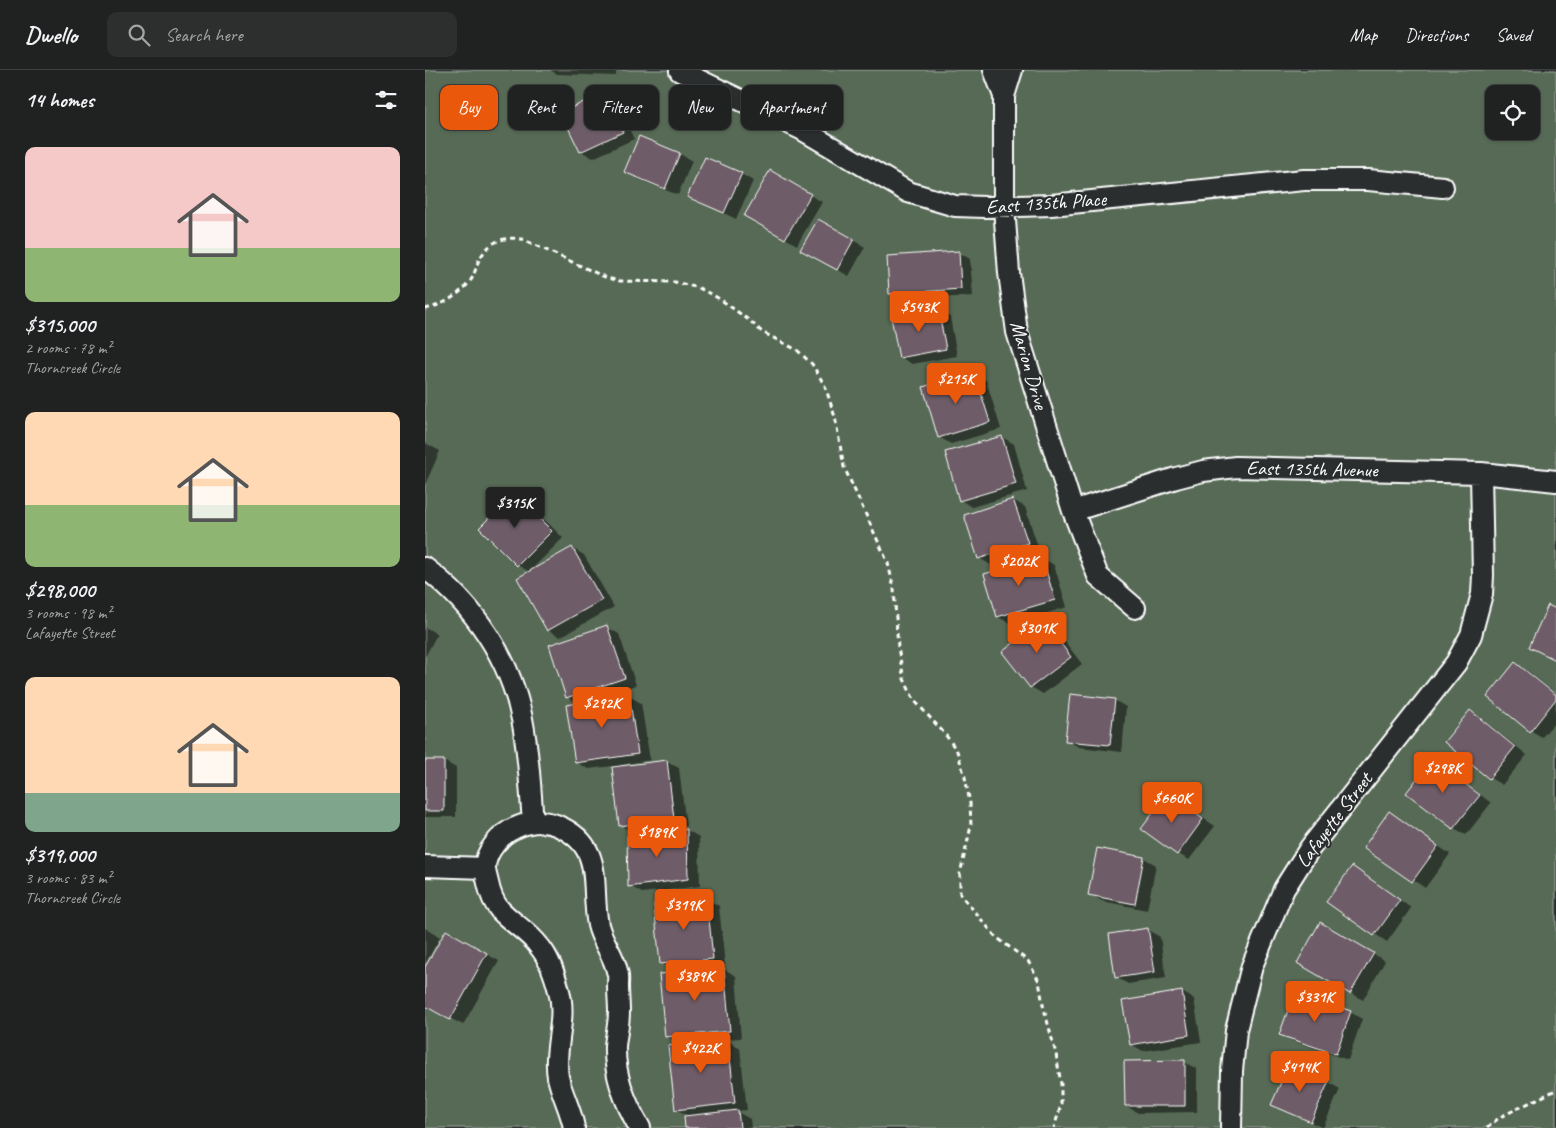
<!DOCTYPE html>
<html lang="en">
<head>
<meta charset="utf-8">
<style>
  :root { --surface:#202222; --page:#2d2f2f; --text:#f1f3f6; --muted:#a2a4a5; --line:#3d3f40; --accent:#ea580c }
  body { margin:0; font-family:Caveat,sans-serif; background:var(--page); color:var(--text); height:100vh; display:flex; flex-direction:column; font-size:19px; white-space:nowrap }
  * { box-sizing:border-box; margin:0 }
  p { font-size:16px; color:var(--muted) }
  .icon { flex:none; width:28px; height:28px; fill:none; stroke:currentColor; stroke-width:2; stroke-linecap:round; stroke-linejoin:round }
  .map { position:relative; flex:1; overflow:hidden }
  .panel { display:flex; flex-direction:column; background:var(--surface); width:425px }
  .panel>* { flex:none }
  .guide { position:absolute; left:15px; top:15px; width:475px; height:45px; display:flex; gap:10px }
  .tools { position:absolute; left:1060px; top:15px; display:grid; gap:10px }
  .tools a { display:grid; place-items:center; width:55px; height:55px; border-radius:10px; background:var(--surface); box-shadow:0 1px 4px #0004,0 0 0 1px var(--line); font-size:25px }
  .price { position:absolute; translate:-50% -42px; padding:0 11px; border-radius:5px; background:var(--accent); color:#fff; font-size:16px; line-height:32px; filter:drop-shadow(0 1px 2px #0008) }
  .price::after { content:''; position:absolute; left:50%; top:30px; width:15px; height:11px; margin-left:-8px; background:inherit; clip-path:polygon(0 0,100% 0,50% 100%) }
  .price.active { background:#222; color:#fff }
  ul { padding:0; list-style:none }
  li { display:grid; align-content:center; gap:10px; height:265px; padding:0 25px }
  li span { display:grid; place-items:center; height:155px; border-radius:10px; color:#555 }
  li>.icon { margin-inline-start:auto }
  span .icon { width:90px; height:90px; fill:#fffc; stroke-width:1 }
  li b { font-size:21px }
  h2 { display:flex; justify-content:space-between; align-items:center; height:60px; padding:0 25px; font-size:21px }
  .pill { padding:0 18px; border-radius:10px; background:var(--surface); box-shadow:0 1px 4px #0004,0 0 0 1px var(--line); font-size:18px; line-height:45px }
  .pill.active { background:var(--accent); color:#fff }
  header { display:flex; align-items:center; gap:30px; box-sizing:border-box; height:70px; padding:0 25px; background:var(--surface); border-bottom:1px solid var(--line) }
  header strong { font-size:24px }
  nav { display:flex; gap:28px; margin-inline-start:auto; font-size:18px }
  .search { width:350px; height:45px; background:var(--page); display:flex; align-items:center; gap:12px; box-sizing:border-box; padding:0 18px; border-radius:10px; color:var(--muted); font-size:19px }
  main { display:flex; flex:1; min-height:0 }
  .map>svg:first-child { display:block }
  .green { fill:#566a55; stroke:#aab4aa; fill-rule:evenodd }
  .shadow { fill:#0007 }
  .building { fill:#6e5d67; stroke:#fff }
  .lines { fill:none; stroke-linecap:round; stroke-linejoin:round }
  .street-casing { stroke:#fff; stroke-width:24 }
  .path { stroke:#fff; stroke-width:3; stroke-dasharray:5 4; stroke-linecap:butt }
  .street { stroke:#2a2d2e; stroke-width:20 }
  .labels { text-anchor:middle; dominant-baseline:central; stroke-width:4; stroke-linejoin:round; paint-order:stroke }
  .street-label { font-size:20px; fill:#fff; stroke:#2a2d2e }
</style>
</head>
<body>
<header>
<strong>Dwello</strong>
<div class="search"><svg class="icon" aria-label="search" viewBox="0 0 24 24"><circle cx="10" cy="10" r="6"/><path d="M15 15l6 6"/></svg>Search here</div>
<nav><a>Map</a><a>Directions</a><a>Saved</a></nav>
</header>
<main>
<section class="panel">
<h2>14 homes<svg class="icon" aria-label="filters" viewBox="0 0 24 24"><path d="M4 7h16M4 17h16"/><circle cx="9" cy="7" r="2"/><circle cx="15" cy="17" r="2"/></svg></h2>
<ul>
<li><span style="background:linear-gradient(#f6c9c9 65%,#8fb573 0)"><svg class="icon" aria-label="home" viewBox="0 0 24 24"><path d="M3 11l9-7 9 7M6 9v11h12V9"/></svg></span><div><b>$315,000</b><p>2 rooms · 78 m²</p><p>Thorncreek Circle</p></div></li>
<li><span style="background:linear-gradient(#ffd9b3 60%,#8fb573 0)"><svg class="icon" aria-label="home" viewBox="0 0 24 24"><path d="M3 11l9-7 9 7M6 9v11h12V9"/></svg></span><div><b>$298,000</b><p>3 rooms · 98 m²</p><p>Lafayette Street</p></div></li>
<li><span style="background:linear-gradient(#ffd9b3 75%,#7fa58c 0)"><svg class="icon" aria-label="home" viewBox="0 0 24 24"><path d="M3 11l9-7 9 7M6 9v11h12V9"/></svg></span><div><b>$319,000</b><p>3 rooms · 83 m²</p><p>Thorncreek Circle</p></div></li>
</ul>
</section>
<div class="map">
<svg width="1131" height="1058" viewBox="0 0 1131 1058">
  <rect width="100%" height="100%" fill="#2a2d2e"/>
  <filter id="ink" filterUnits="userSpaceOnUse"><feTurbulence type="fractalNoise" baseFrequency=".02" numOctaves="2"/><feDisplacementMap in="SourceGraphic" scale="10" xChannelSelector="R" yChannelSelector="G"/><feConvolveMatrix kernelMatrix="1 2 1 2 8 2 1 2 1" color-interpolation-filters="sRGB"/></filter>
  <g filter="url(#ink)">
    <path class="green" d="M0,0h1131v1058h-1131zM1069,24h37v37h-37z"/>
    <path class="shadow" d="M125,0h66v6l-59,-2z
      M179,24l12,7 18,38 -41,19 -12,-7z
      M255,84l12,7 -14,34 -40,-16 -12,-7z
      M345,102l52,30 -25,43 -52,-30z
      M316,104l12,7 -17,38 -47,-23z
      M393,150l47,27 -16,29 -35,-19z
      M533,182l12,7 3,37 -71,4 -12,-7z
      M513,240l12,7 7,39 -45,8 -12,-7z
      M549,303l12,7 15,49 -50,15 -12,-7z
      M577,367l12,7 13,47 -55,16 -12,-7z
      M0,373l15,8 -15,34z
      M90,425l12,7 36,36 -32,32 41,-22 12,7 30,52 -54,30 -12,-7 -29,-52 11,-6 -13,-7z
      M588,430l12,7 14,43 -48,15 -12,-7z
      M617,488l12,7 13,42 -56,17 -13,-7z
      M618,552l12,7 27,35 -39,30 -12,-7z
      M0,557l12,7 -12,23z
      M182,557l12,7 17,51 -50,16 1,2 42,-7 12,7 9,57 -30,5v2l46,-6 13,7 7,58 -54,6 -12,-7 -7,-59 -25,3 -12,-7 4,-58 -13,-7z
      M1090,594l13,7 28,23v27l-14,16 -12,-7z
      M689,630l12,7 -4,45 -43,-5 -13,-7z
      M1045,642l12,7 45,36 -25,30 -12,-7 -45,-36z
      M0,691h19l12,7v49h-31z
      M1008,691l12,6 46,36 -25,32 -12,-7 -46,-35z
      M743,724l47,32 -26,34 -12,-7z
      M964,743l61,41 -25,34 -60,-41z
      M262,760l12,7 1,49 -58,7 -12,-7z
      M673,779l46,9 12,7 -9,45 -45,-9 -12,-7z
      M927,797l59,41 -24,34 -59,-40z
      M282,829l12,7 6,59 -51,6 -12,-7z
      M896,854l64,37 -22,39 -65,-37z
      M0,858l15,9 -15,27z
      M723,860l12,7 6,41 -38,6 -12,-7z
      M21,862l53,29 -36,64 -38,-20v-35z
      M299,899l12,7 5,62 -16,1 15,9 7,62 -11,1 14,8 1,9h-65l4,-11 -14,-8 20,-67 -18,1 -12,-7z
      M757,922l12,7 7,43 -58,9 -12,-7z
      M925,942l12,7 -14,41 -55,-19 -12,-7z
      M759,992l13,7v43l-59,1 -12,-7z
      M903,1012l12,7 -17,39 -51,-24z"/>
    <path class="building" d="M179,22l19,40 -43,20 -19,-39z
      M214,66l41,17 -15,36 -41,-17z
      M280,87l37,16 -18,40 -37,-16z
      M345,100l41,24 -26,45 -41,-23z
      M393,149l36,20 -17,31 -37,-20z
      M534,181l2,38 -72,5 -2,-38z
      M513,238l8,41 -47,9 -8,-41z
      M549,301l16,51 -52,16 -15,-51z
      M577,366l14,48 -57,17 -14,-49z
      M89,423l38,38 -35,35 -38,-38z
      M588,429l15,44 -50,16 -14,-44z
      M147,477l30,53 -55,31 -30,-53z
      M617,487l13,43 -58,17 -13,-43z
      M1123,535l8,4v51l-27,-13z
      M618,550l28,37 -41,31 -28,-36z
      M182,555l18,53 -59,20 -17,-53z
      M1090,592l41,33v4l-26,33 -43,-35z
      M645,624l45,5 -5,46 -45,-4z
      M204,625l9,59 -63,9 -9,-58z
      M1045,640l45,37 -26,32 -45,-37z
      M1007,689l48,36 -27,34 -47,-36z
      M0,690h19v51h-19z
      M242,690l7,59 -55,7 -7,-59z
      M743,723l35,26 -26,36 -36,-26z
      M964,741l49,35 -26,36 -49,-34z
      M262,759l1,50 -60,8 -1,-51z
      M672,778l47,9 -9,47 -47,-9z
      M927,796l48,34 -26,36 -48,-34z
      M282,828l6,61 -53,5 -6,-60z
      M895,852l54,31 -24,41 -53,-31z
      M723,858l7,44 -40,6 -6,-44z
      M21,860l41,23 -37,67 -25,-14v-39z
      M299,898l6,63 -65,6 -6,-63z
      M757,921l7,44 -59,10 -8,-44z
      M870,921l56,20 -15,43 -57,-19z
      M303,969l7,64 -60,7 -7,-64z
      M760,990v46h-60l-1,-45z
      M864,994l40,17 -18,41 -40,-17z
      M313,1040l2,18h-55l-1,-12z"/>
    <g class="lines">
      <g class="street-casing">
        <path id="street" d="M569,0l10,26
          M587,0l-8,26v111l5,66 8,59 56,179 25,65 37,32
          M255,1l121,58 107,63 47,14 30,1 66,-2 253,-25h64l75,7
          M648,441l103,-33 27,-7 33,-4 245,6 75,8
          M0,498c49,37 85,90 97,151 7,34 8,69 11,103
          M0,796l60,2
          M149,1058c-3,-18 -12,-33 -16,-51 -5,-28 9,-58 1,-86 -4,-16 -9,-32 -20,-45 -10,-14 -27,-23 -39,-36 -7,-8 -10,-17 -12,-27 -1,-5 -3,-10 -3,-15 0,-17 16,-34 30,-40 13,-6 28,-8 41,-3 50,20 34,60 42,100 4,17 16,30 19,46 2,4 1,10 1,15 0,9 1,17 1,26 0,12 -3,23 -4,34 -1,30 10,57 25,82
          M806,1058l1,-57 4,-41 16,-64 32,-77 26,-41 146,-185 15,-28 11,-41 1,-19 -2,-102"/>
      </g>
      <path class="path" d="M0,239c18,-4 35,-14 46,-29 3,-5 5,-12 7,-18 10,-20 23,-26 44,-23l85,39 13,3 55,1 24,6 21,11 30,22 12,11 35,18 15,14 13,22 10,31 9,50 44,96 6,26 4,59 6,31 10,21 31,34 12,17 8,26 5,26 1,23 -11,48v20l36,43 32,24 11,20 4,24 13,49 5,30v21l-7,23
        M1062,1058l13,-11 56,-27"/>
      <use href="#street" class="street"/>
    </g>
  </g>
  <g class="labels">
    <g class="street-label">
      <text transform="translate(621 133) rotate(-4)">East 135th Place</text>
      <text transform="translate(604 295) rotate(74)">Marion Drive</text>
      <text transform="translate(887 399) rotate(1)">East 135th Avenue</text>
      <text transform="translate(909 750) rotate(-53)">Lafayette Street</text>
    </g>
  </g>
</svg>
<div class="tools">
<a><svg class="icon" aria-label="locate" viewBox="0 0 24 24"><circle cx="12" cy="12" r="6"/><path d="M12 2v4M12 18v4M2 12h4M18 12h4"/></svg></a>
</div>
<b class="price" style="left:494px;top:263px">$543K</b>
<b class="price" style="left:531px;top:335px">$215K</b>
<b class="price active" style="left:90px;top:459px">$315K</b>
<b class="price" style="left:594px;top:517px">$202K</b>
<b class="price" style="left:612px;top:584px">$301K</b>
<b class="price" style="left:177px;top:659px">$292K</b>
<b class="price" style="left:1018px;top:724px">$298K</b>
<b class="price" style="left:747px;top:754px">$660K</b>
<b class="price" style="left:232px;top:788px">$189K</b>
<b class="price" style="left:259px;top:861px">$319K</b>
<b class="price" style="left:270px;top:932px">$389K</b>
<b class="price" style="left:890px;top:953px">$331K</b>
<b class="price" style="left:276px;top:1004px">$422K</b>
<b class="price" style="left:875px;top:1023px">$414K</b>
<div class="guide">
<a class="pill active">Buy</a>
<a class="pill">Rent</a>
<a class="pill">Filters</a>
<a class="pill">New</a>
<a class="pill">Apartment</a>
</div>
</div>
</main>
</body>
</html>
